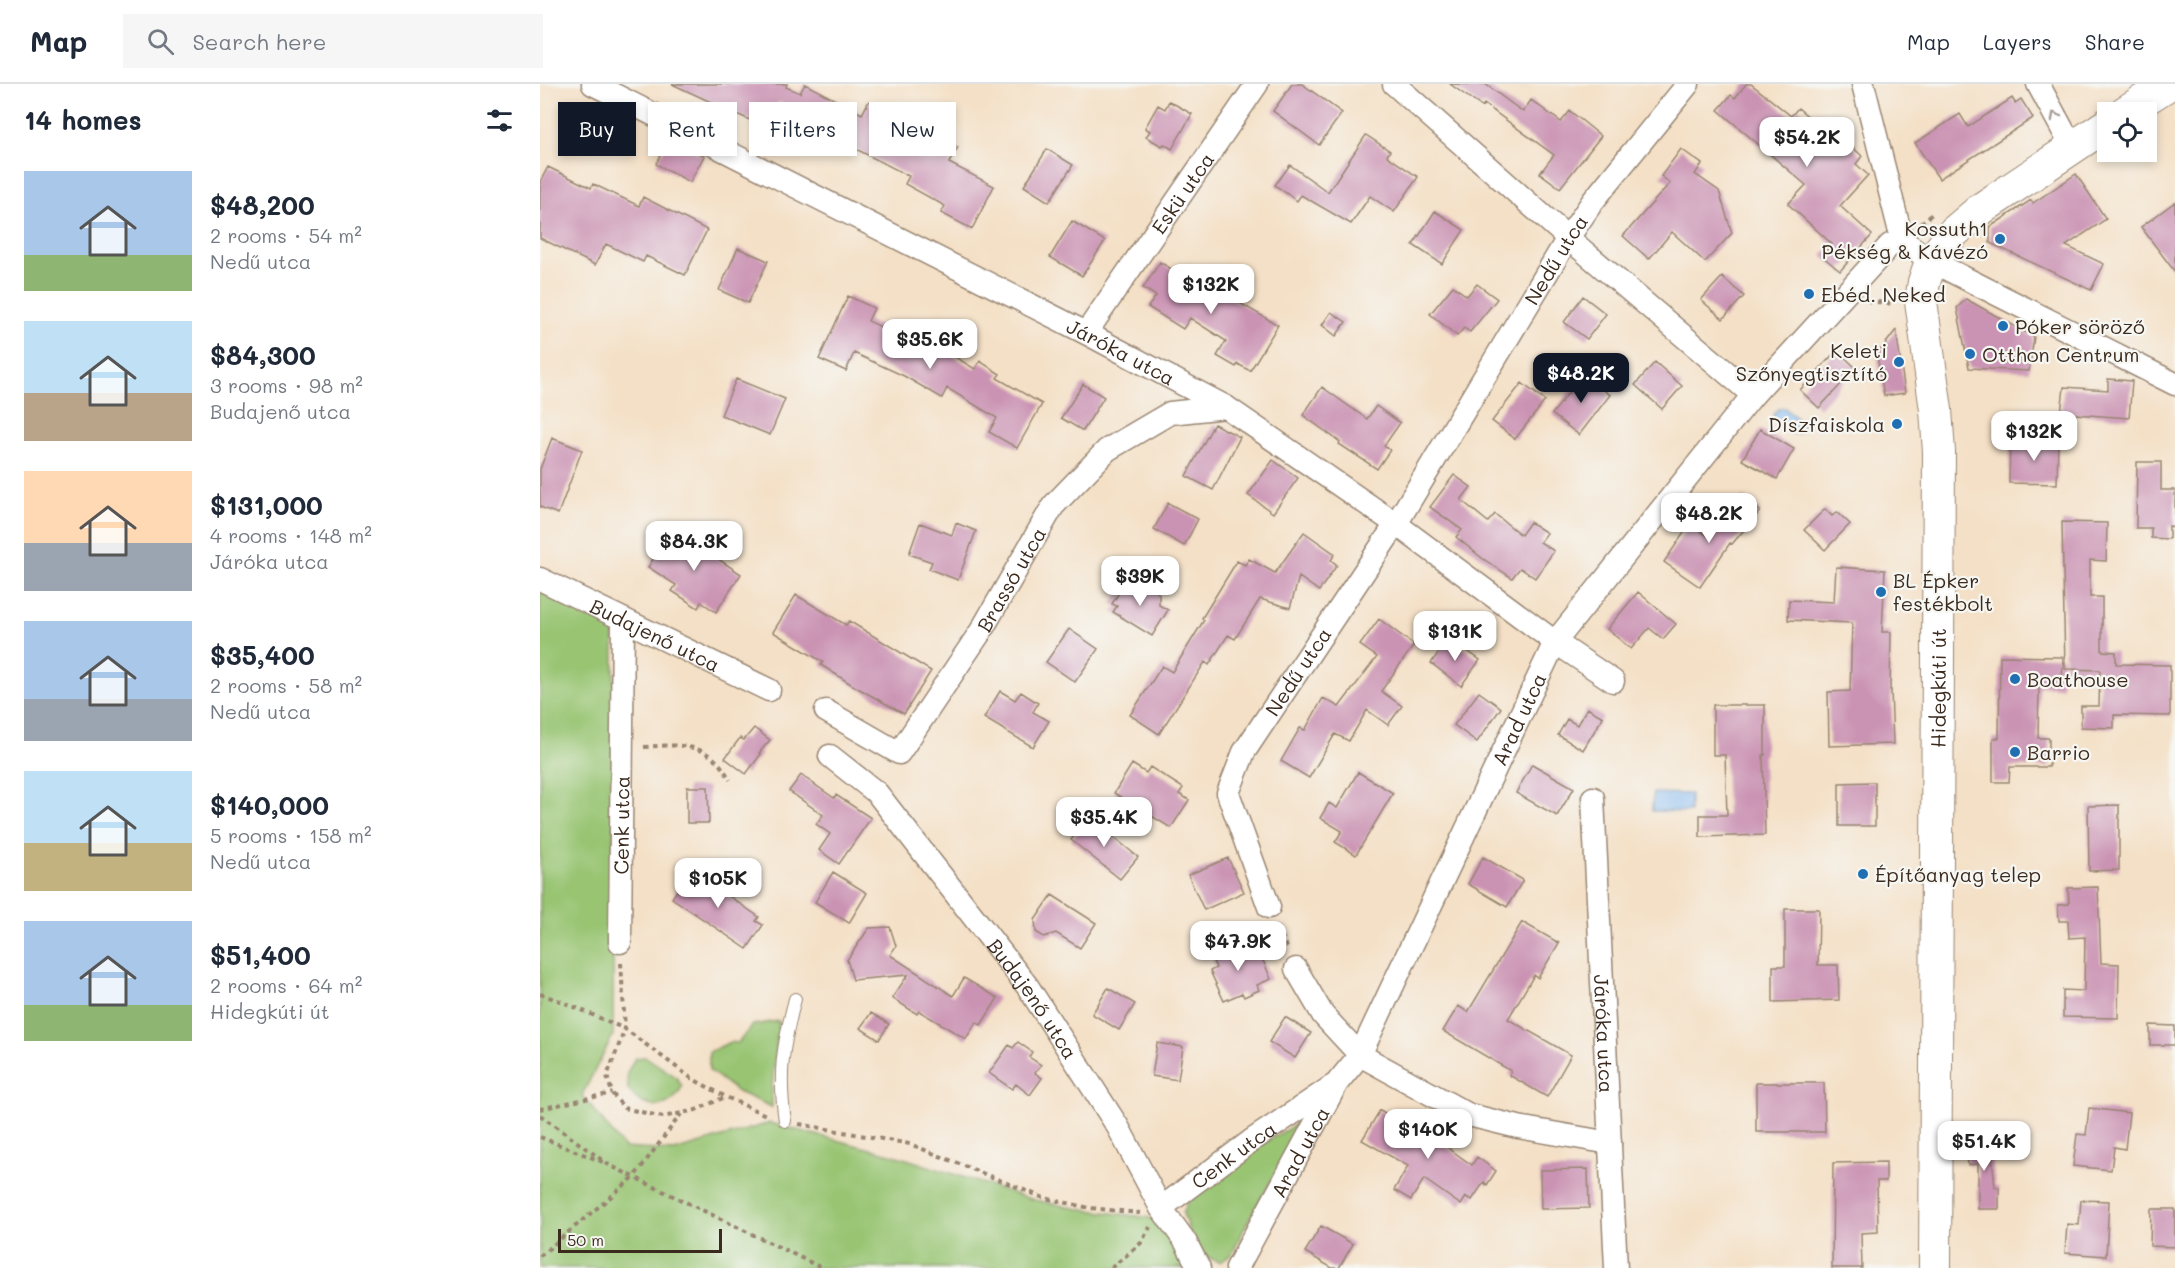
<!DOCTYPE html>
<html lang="en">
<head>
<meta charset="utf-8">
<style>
  :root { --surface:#fff; --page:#f6f6f7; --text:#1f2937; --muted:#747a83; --line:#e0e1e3; --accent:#111827 }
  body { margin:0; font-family:Mali,sans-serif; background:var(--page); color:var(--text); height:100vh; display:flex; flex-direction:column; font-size:22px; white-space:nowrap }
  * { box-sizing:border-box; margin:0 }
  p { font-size:20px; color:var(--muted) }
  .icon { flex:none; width:33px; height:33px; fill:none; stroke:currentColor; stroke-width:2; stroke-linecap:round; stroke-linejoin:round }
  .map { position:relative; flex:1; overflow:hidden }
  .sheet { display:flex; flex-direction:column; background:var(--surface); width:540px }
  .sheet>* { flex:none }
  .guide { position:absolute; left:18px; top:18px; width:570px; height:54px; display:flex; gap:12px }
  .fabs { position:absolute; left:1557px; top:18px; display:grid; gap:12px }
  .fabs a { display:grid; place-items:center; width:60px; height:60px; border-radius:0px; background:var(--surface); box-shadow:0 3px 9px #0003; font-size:30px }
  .scale { position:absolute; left:18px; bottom:15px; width:164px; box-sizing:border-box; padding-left:6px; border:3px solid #3b2a1e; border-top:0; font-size:16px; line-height:21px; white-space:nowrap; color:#3b2a1e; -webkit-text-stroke:4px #f6f6f2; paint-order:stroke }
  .price { position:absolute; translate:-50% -51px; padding:0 14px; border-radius:12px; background:#fff; color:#222; font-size:20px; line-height:39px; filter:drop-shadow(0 2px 3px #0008) }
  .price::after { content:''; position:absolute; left:50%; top:36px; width:18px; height:14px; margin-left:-9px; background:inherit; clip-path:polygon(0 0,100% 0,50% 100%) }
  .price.active { background:var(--accent); color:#fff }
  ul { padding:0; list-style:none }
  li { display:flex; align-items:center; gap:18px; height:150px; padding:0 24px }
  li span { display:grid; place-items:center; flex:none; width:168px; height:120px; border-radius:0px; color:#555 }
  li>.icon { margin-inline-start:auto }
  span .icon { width:72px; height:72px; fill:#fffc; stroke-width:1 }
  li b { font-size:26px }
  h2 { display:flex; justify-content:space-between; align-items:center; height:72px; padding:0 24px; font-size:26px }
  .tag { padding:0 21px; border-radius:0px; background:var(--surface); box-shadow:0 3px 9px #0003; font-size:21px; line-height:54px }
  .tag.active { background:var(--accent); color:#fff }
  header { display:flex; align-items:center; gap:36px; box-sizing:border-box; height:84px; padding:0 30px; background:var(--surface); border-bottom:2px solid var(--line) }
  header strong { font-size:28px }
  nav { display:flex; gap:33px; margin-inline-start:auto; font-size:21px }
  .search { width:420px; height:54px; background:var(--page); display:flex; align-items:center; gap:15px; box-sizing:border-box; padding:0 21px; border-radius:0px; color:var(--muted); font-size:22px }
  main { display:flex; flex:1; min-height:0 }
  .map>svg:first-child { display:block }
  .green { fill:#99c573; stroke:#6a7848; stroke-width:1.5 }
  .water { fill:#81b8f1; stroke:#5e7188; stroke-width:1.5 }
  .building { fill:#ca93b3 }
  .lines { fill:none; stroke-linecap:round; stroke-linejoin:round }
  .lane-casing { stroke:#988572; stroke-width:14 }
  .street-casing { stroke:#988572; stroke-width:25 }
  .secondary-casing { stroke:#988572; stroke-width:34 }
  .path { stroke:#988572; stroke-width:4; stroke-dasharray:4.5 4.5; stroke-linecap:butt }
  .lane { stroke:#fff; stroke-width:12 }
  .street { stroke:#fff; stroke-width:22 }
  .secondary { stroke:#fff; stroke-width:32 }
  .oneway { stroke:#a79f9a }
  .poi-dot { fill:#1f6fb2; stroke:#f6f6f2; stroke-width:2 }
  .labels { text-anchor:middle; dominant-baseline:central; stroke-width:4.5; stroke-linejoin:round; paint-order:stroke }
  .street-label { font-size:20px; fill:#3b2a1e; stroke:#f6f6f2 }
  .poi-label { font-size:20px; fill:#3b2a1e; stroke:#f6f6f2; text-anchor:start }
</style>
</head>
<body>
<header>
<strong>Map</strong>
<div class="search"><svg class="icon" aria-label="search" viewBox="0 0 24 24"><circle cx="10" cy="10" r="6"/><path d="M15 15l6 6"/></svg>Search here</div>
<nav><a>Map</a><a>Layers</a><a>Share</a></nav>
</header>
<main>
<section class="sheet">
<h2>14 homes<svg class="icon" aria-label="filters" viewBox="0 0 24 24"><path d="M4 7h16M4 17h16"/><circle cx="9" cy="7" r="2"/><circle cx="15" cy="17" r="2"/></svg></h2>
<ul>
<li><span style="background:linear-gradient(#a9c7e8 70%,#8fb573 0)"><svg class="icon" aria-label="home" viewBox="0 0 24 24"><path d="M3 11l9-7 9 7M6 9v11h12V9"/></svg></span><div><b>$48,200</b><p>2 rooms · 54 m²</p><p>Nedű utca</p></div></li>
<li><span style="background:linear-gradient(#bfe0f5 60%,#b9a48a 0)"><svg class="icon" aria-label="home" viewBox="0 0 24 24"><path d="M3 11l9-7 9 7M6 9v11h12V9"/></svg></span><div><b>$84,300</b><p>3 rooms · 98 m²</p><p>Budajenő utca</p></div></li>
<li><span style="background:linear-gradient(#ffd9b3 60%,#9aa5b1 0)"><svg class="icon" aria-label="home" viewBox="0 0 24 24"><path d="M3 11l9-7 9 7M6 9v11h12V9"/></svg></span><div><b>$131,000</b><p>4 rooms · 148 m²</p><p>Járóka utca</p></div></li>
<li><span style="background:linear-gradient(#a9c7e8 65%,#9aa5b1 0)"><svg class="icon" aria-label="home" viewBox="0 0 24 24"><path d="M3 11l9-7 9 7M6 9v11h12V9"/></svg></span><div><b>$35,400</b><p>2 rooms · 58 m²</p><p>Nedű utca</p></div></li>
<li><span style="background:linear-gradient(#bfe0f5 60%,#c2b280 0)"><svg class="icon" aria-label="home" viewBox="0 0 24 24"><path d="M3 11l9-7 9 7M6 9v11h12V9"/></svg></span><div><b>$140,000</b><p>5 rooms · 158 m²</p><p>Nedű utca</p></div></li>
<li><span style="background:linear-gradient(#a9c7e8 70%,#8fb573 0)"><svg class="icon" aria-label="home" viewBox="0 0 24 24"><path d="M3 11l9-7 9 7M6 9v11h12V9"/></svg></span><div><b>$51,400</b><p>2 rooms · 64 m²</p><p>Hidegkúti út</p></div></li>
</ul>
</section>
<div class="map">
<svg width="1635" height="1184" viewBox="0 0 1635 1184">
  <rect width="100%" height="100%" fill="#f6f6f2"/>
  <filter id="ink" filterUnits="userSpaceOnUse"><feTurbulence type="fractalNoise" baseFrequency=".0167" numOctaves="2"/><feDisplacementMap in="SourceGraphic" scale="12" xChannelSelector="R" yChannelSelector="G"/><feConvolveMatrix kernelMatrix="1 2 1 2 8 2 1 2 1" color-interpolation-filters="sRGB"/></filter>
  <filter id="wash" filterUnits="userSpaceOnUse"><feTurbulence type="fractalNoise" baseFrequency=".008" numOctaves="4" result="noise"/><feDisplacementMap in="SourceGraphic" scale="24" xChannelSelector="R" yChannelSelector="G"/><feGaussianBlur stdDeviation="1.35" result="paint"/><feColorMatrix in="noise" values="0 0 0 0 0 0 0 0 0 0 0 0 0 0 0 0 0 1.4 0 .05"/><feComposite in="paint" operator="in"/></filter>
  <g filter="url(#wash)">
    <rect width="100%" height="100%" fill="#f4e0c6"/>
    <path class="green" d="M0,507l74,35 -1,409 -31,60 42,53 50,3 96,-28 124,32 140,45 46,9 71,9 24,25 13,25h-648z
      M239,937l-7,66v20l-34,-15 -29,-22v-18l21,-10 8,1 15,-18z
      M106,973l30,20 6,9c-6,17 -23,24 -39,17 -6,-2 -10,-9 -15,-13l-1,-17 8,-15z
      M767,1034l-59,103 -16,33 -12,8c-24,-5 -30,-27 -37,-49l7,-16 61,-47z"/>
    <path class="water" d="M1245,324l17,15v8l-6,3c-10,-1 -19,-10 -23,-19l5,-6z
      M1113,709l37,1v18l-38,-1z"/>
    <g id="blocks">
      <path class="building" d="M132,0h115l-1,3 14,6 5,-9 57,30 7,-13 40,21 -5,10 32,18 6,-11 16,8 -9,16 45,23 -22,43 -31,-16 4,-7 -40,-22 4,-8 -63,-32 3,-6 -70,-36 -12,26z
        M752,0h10l40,29 -23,32 -46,-34z
        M910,0h35l38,28 8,-12 30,22 9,-11 31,25 -41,52 -20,-15 14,-18 -70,-51 -2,3z
        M1206,0h5l40,32 7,-8 44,37 4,-4 16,15 -6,8 12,11 -28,31 32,29 -32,36 -18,-15 10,-12 -44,-40 18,-19 -88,-75 13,-15 4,3z
        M1472,14l3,5 6,-4 12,19 -94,61 -24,-36 45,-29 8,13z
        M629,17l23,13 -20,35 -8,-5 -2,2 -16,-9 4,-6 -5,-3 13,-23 7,4z
        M826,51l24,16 -3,5 31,21 -24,35 -24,-16 -19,28 -50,-29 -4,6 -22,-16 15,-20 38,27z
        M130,54l34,18 -14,26 -34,-18z
        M507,65l26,16 -24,37 -25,-16z
        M1141,65l21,15 -7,10 24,17 13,42 -27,29 -33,-30 -23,27 -26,-23 47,-53 -9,-7z
        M8,83l43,21 2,-4 46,22 4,-9 64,33 -22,45 -39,-19 -3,6 -37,-18 -11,21 -55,-27v-56z
        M1536,90l30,45 -40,27 38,18 -13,26 -101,-47v-16l41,-27 2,3z
        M1635,118v70l-34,-45z
        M895,127l29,19 -22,34 -29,-19z
        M532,137l33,20 -23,35 -32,-19z
        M198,164l30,13 -20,42 -29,-13z
        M620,178l46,29 4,-5 68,39 -28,46 -12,-7 -2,3 -19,-11 9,-15 -36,-23 -7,11 -35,-22 8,-11 -13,-8z
        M1182,193l22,19 -21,23 -22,-19z
        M937,200l20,15 -27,33 -6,-4 -7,8 -27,-22 23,-28 14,10z
        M308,212l26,12 -6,13 67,31 3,-5 37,22 5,-8 20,13 -3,4 45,26 -25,44 -28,-16 8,-14 -50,-30 -5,10 -38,-22 -50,-23 -8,18 -27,-12z
        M1043,212l23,18 -19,25 -23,-17z
        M1426,215l68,38 -5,34 -60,-3 -12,-60z
        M791,228l15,10 -10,14 -14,-11z
        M1356,246l9,63 -21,3 -7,-41z
        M1297,266l19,18 -37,40 -19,-18z
        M1115,278l27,24 -20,23 -27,-24z
        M1043,290l27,21 -31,40 -27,-21z
        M196,295l49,20 -15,36 -49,-20z
        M1568,295l24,2 -3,37 -68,-5 3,-26 44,3z
        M982,299l23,18 -30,38 -23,-18z
        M543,300l21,13 -21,34 -22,-13z
        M782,303l45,32 9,-13 24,17 -16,23 6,4 -13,19 -38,-25 1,-2 -37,-27z
        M674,340l26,13 -27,53 -27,-14z
        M1220,345l34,20 -17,30 -35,-19z
        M12,354l30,12 -24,64 -18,-7v-38z
        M1470,356l48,1 -1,43 -48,-1z
        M733,376l25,18 -25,35 -25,-18z
        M1597,378h24v28h14v37l-6,-1v13l-18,-1v-10h-15z
        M914,391l17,12 -10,13 27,22 7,-8 26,21 9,-13 17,11 -7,9 14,9 -19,27 -15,-10 -8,10 -30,-20 -26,-21 6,-7 -32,-23z
        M1203,413l17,14 -28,33 -2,-1 -30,44 -36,-25 26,-38 19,13z
        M628,419l30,16 -14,27 -30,-17z
        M1285,425l7,7 5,-4 13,12 -25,26 -21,-20z
        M1522,438l45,1 -1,38 -16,-1v37h12v54l14,1v12l54,1v51l-56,-1v13l-33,-1v-21h18l1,-36 -35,-1z
        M380,439l32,12 4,-12 20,8 -18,49 -29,-11 3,-7 -23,-8z
        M133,445l68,45 -25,38 -15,-10 -3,6 -26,-17 4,-6 -28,-18z
        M764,448l31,22 -4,6 6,5 -18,26 -20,-14 -9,31 -30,-9 -25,40 -7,-4 -19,30 -4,-3 -46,72 -29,-19 32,-49 10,6 32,-52 -2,-2 35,-57 8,4 4,-6 26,14z
        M1296,483l49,3 -3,62h9l-1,58h1l2,54 -64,2 -1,-54 22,-1 2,-68 -64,-3 1,-20 45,2z
        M599,499l12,3 8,8v11l9,5 -16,26 -39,-24 4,-6 -5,-2 12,-20 5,3z
        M1098,508l38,32 -13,15 -14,-11 -18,21 -24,-20z
        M256,511l50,30 3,-4 82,50 -27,43 -50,-28 -33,-21 2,-3 -50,-30z
        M839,535l35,26 -33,46 21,15 -14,19 -21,-15 -18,31 -14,-7 -26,44 -28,-17 19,-33 5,2 18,-32 16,9 38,-50 -17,-12z
        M529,545l29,20 -23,33 -29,-20z
        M909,554l31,22 -19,26 -30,-23z
        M1460,572l63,1 -1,30 -23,-1 -1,52h11v29h-39l-1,15h-16v-44h6z
        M460,607l15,9 6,-8 17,11 -5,9 16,9 -16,26 -49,-29z
        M939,608l22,16 -24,34 -23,-17z
        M1173,621h52v50h-2l2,80 -65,2v-22h27l-2,-60h-12z
        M1047,624l16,9 -20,33 -25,-15 9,-16 10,6z
        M214,644l16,12 -11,13 2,1 -15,20 -21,-16 15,-20 4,2z
        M592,680l14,9 4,-6 33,21 -4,6 10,6 -18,28 -57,-35z
        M992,680l42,24 -17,28 -41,-23z
        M818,688l35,21 -37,62 -21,-13 7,-11 -22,-13 9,-15 8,5z
        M261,691l33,23 2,-3 35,23 -32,46 -20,-14 11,-16 -14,-10 7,-9 -34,-24z
        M1335,698v44h-36v-43z
        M147,703h21l1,36h-22z
        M1579,721v65l-30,1 -1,-65z
        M549,733l49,40 -18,22 -49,-39z
        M943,773l40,23 -16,27 -39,-23z
        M688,774l16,34 -40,18 -16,-35z
        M151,786l68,47 -3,4 7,4 -16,24 -75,-51z
        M293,788l34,21 -18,30 -34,-21z
        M1558,803l3,76 18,1 -1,54 -55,-1v-27l21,1 1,-54 -16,1 -1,-17h-9l-1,-16 11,-1 -1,-16z
        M512,811l44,28 -16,25 -24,-15 -12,4 -8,-5 -1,-12z
        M1245,825h34l-1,56h20l1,35 -66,2v-36h12z
        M982,838l37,21 -21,35 -4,-3 -26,44 63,36 -24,42 -38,-22 2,-4 -68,-40 15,-25 10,6z
        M350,843l6,19 -6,9 63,41 11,-18 34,20 -17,27 -5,-3 -10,17 -47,-28 -2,3 -25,-16 16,-23 -55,5 -6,-20 22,-32z
        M694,858l7,15 17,-8 13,30 -14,6 2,5 -15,7 -2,-4 -18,8 -14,-30 6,-3 -6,-14z
        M568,904l27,16 -16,26 -27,-16z
        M331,929l18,11 -10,16 -19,-12z
        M745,933l26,16 -16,25 -26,-16z
        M1610,941l25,1v19h-25z
        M478,958l14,10 -3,5 12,8 -6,8 7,5 -12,17 -14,-11 -4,5 -23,-16 20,-28 4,3z
        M617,959l26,4 -5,33 -26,-4z
        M1216,999h68l1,49h-69z
        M1549,1024l40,5 -4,36 -11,-2 -3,23 -38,-4 4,-32 9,1z
        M840,1026l45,27 8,-14 18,10 -7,12 28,20 5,-8 19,14 -9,14 -3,-3 -12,18 -6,-3 -5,8 -37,-26 -13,21 -17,-10 14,-24 -46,-26z
        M1450,1052l5,51h4v22h-21v-45l-10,1 -2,-23 12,-1v-4z
        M1346,1078v19h-9l1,51 -17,1 1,35h-30l1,-105z
        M1048,1085l1,39 -48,1 -1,-39z
        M1541,1116l28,1 -3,55 -41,-3 2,-29 12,1z
        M1611,1125h24v38l-25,-1z
        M781,1142l32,18 -14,24h-7l-27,-16z"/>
    </g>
  </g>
  <g filter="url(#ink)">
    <use href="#blocks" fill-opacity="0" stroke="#988572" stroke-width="1.5"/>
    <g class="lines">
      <g class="lane-casing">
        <path id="lane" d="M245,1037c-7,-48 -2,-76 10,-122"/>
      </g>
      <g class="street-casing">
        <g id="street">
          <path id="s1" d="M53,0l493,249 140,74 170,117 159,118 58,39"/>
          <path d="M854,0l174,154 185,157"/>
          <path d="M1323,0l39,156 29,21 244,123"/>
          <path d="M1498,0l34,63"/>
          <path id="s2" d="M546,249l171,-249"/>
          <path id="s3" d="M0,495l229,111"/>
          <path id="s4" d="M286,627l73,42 82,-122 72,-125 54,-56 63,-37 56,-6"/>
          <path id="s5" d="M290,672l47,37 151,194 90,140 43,81 24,33 14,27"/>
          <path id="s6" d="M1053,714l23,470"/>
          <path id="s7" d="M729,823l-41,-114 16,-41 152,-228 172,-286 25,-37 95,-117"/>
          <path id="s8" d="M80,858l3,-322"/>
          <path d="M756,885l27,46 37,40 109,60 49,12 92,16"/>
          <path id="s9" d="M621,1124l90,-67 82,-55"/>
          <path id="s10" d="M697,1184l100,-185 23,-28 195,-413 198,-247 137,-150 12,-5"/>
        </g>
      </g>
      <g class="secondary-casing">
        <g id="secondary">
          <path d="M1585,28l44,-28"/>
          <path id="s11" d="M1395,1184l4,-816 -3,-42 -15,-109 3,-19 7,-21 23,-29 27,-23 127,-85"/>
        </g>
      </g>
      <path class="path" d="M1381,139l11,-9
        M1328,217l26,3
        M104,663c38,-3 66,-5 86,33
        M738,843l10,23
        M81,879l4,66 -18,47 5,17 12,15 39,9 33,-7 29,-13
        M0,910l23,8 62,27 66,49 35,19 42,19
        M0,1025l72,-16
        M0,1031l69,50 213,103
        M259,1040l111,20 134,54 46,10 50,5
        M0,1053l63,25
        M0,1172l94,-79 47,-63
        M571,1184l30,-25 9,-16"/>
      <use href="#lane" class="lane"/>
      <use href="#street" class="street"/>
      <use href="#secondary" class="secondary"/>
    </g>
    <defs><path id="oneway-chevron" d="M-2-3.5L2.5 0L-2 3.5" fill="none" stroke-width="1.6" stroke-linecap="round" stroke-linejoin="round" transform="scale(1.5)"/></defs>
    <use class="oneway" href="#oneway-chevron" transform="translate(1515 32) rotate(-118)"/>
  </g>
  <g class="poi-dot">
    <circle cx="1460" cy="155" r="6"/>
    <circle cx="1269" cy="210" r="6"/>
    <circle cx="1463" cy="242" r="6"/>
    <circle cx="1430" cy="270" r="6"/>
    <circle cx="1359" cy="278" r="6"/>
    <circle cx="1357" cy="340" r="6"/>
    <circle cx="1341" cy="508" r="6"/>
    <circle cx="1475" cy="595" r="6"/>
    <circle cx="1475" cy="668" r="6"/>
    <circle cx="1323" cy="790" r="6"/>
  </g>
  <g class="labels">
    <g class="street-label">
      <text stroke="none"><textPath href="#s2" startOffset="170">Eskü utca</textPath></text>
      <text stroke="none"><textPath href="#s7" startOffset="748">Nedű utca</textPath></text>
      <text stroke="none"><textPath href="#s1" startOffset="592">Járóka utca</textPath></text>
      <text stroke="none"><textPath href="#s4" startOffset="291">Brassó utca</textPath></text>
      <text stroke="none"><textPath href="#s3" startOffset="128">Budajenő utca</textPath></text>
      <text stroke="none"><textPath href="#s7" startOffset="262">Nedű utca</textPath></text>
      <text stroke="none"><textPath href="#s11" startOffset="580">Hidegkúti út</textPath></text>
      <text stroke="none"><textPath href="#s10" startOffset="618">Arad utca</textPath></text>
      <text stroke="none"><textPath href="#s8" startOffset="117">Cenk utca</textPath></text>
      <text stroke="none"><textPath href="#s5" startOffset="318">Budajenő utca</textPath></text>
      <text stroke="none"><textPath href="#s6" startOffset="236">Járóka utca</textPath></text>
      <text stroke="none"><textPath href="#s10" startOffset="132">Arad utca</textPath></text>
      <text stroke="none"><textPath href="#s9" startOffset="90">Cenk utca</textPath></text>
    </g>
    <g class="poi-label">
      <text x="1448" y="144" text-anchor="end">Kossuth1<tspan x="1448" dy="23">Pékség &amp; Kávézó</tspan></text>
      <text x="1281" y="210">Ebéd. Neked</text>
      <text x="1475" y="242">Póker söröző</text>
      <text x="1347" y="266" text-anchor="end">Keleti<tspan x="1347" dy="23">Szőnyegtisztító</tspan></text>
      <text x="1442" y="270">Otthon Centrum</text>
      <text x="1345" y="340" text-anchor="end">Díszfaiskola</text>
      <text x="1353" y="496">BL Épker<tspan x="1353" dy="23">festékbolt</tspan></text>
      <text x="1487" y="595">Boathouse</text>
      <text x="1487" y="668">Barrio</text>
      <text x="1335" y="790">Építőanyag telep</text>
    </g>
  </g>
</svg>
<div class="fabs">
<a><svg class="icon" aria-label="locate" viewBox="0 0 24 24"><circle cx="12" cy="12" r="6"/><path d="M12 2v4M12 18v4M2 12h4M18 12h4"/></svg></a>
</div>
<div class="scale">50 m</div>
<b class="price" style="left:1267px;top:84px">$54.2K</b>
<b class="price" style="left:671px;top:231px">$132K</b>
<b class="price" style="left:390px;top:286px">$35.6K</b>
<b class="price active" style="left:1041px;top:320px">$48.2K</b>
<b class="price" style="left:1494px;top:378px">$132K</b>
<b class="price" style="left:1169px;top:460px">$48.2K</b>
<b class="price" style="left:154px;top:488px">$84.3K</b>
<b class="price" style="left:600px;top:523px">$39K</b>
<b class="price" style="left:915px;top:578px">$131K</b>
<b class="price" style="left:564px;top:764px">$35.4K</b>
<b class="price" style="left:178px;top:825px">$105K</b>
<b class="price" style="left:698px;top:888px">$47.9K</b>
<b class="price" style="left:888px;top:1076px">$140K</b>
<b class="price" style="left:1444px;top:1088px">$51.4K</b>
<div class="guide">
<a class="tag active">Buy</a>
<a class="tag">Rent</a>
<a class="tag">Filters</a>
<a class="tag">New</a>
</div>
</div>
</main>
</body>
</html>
